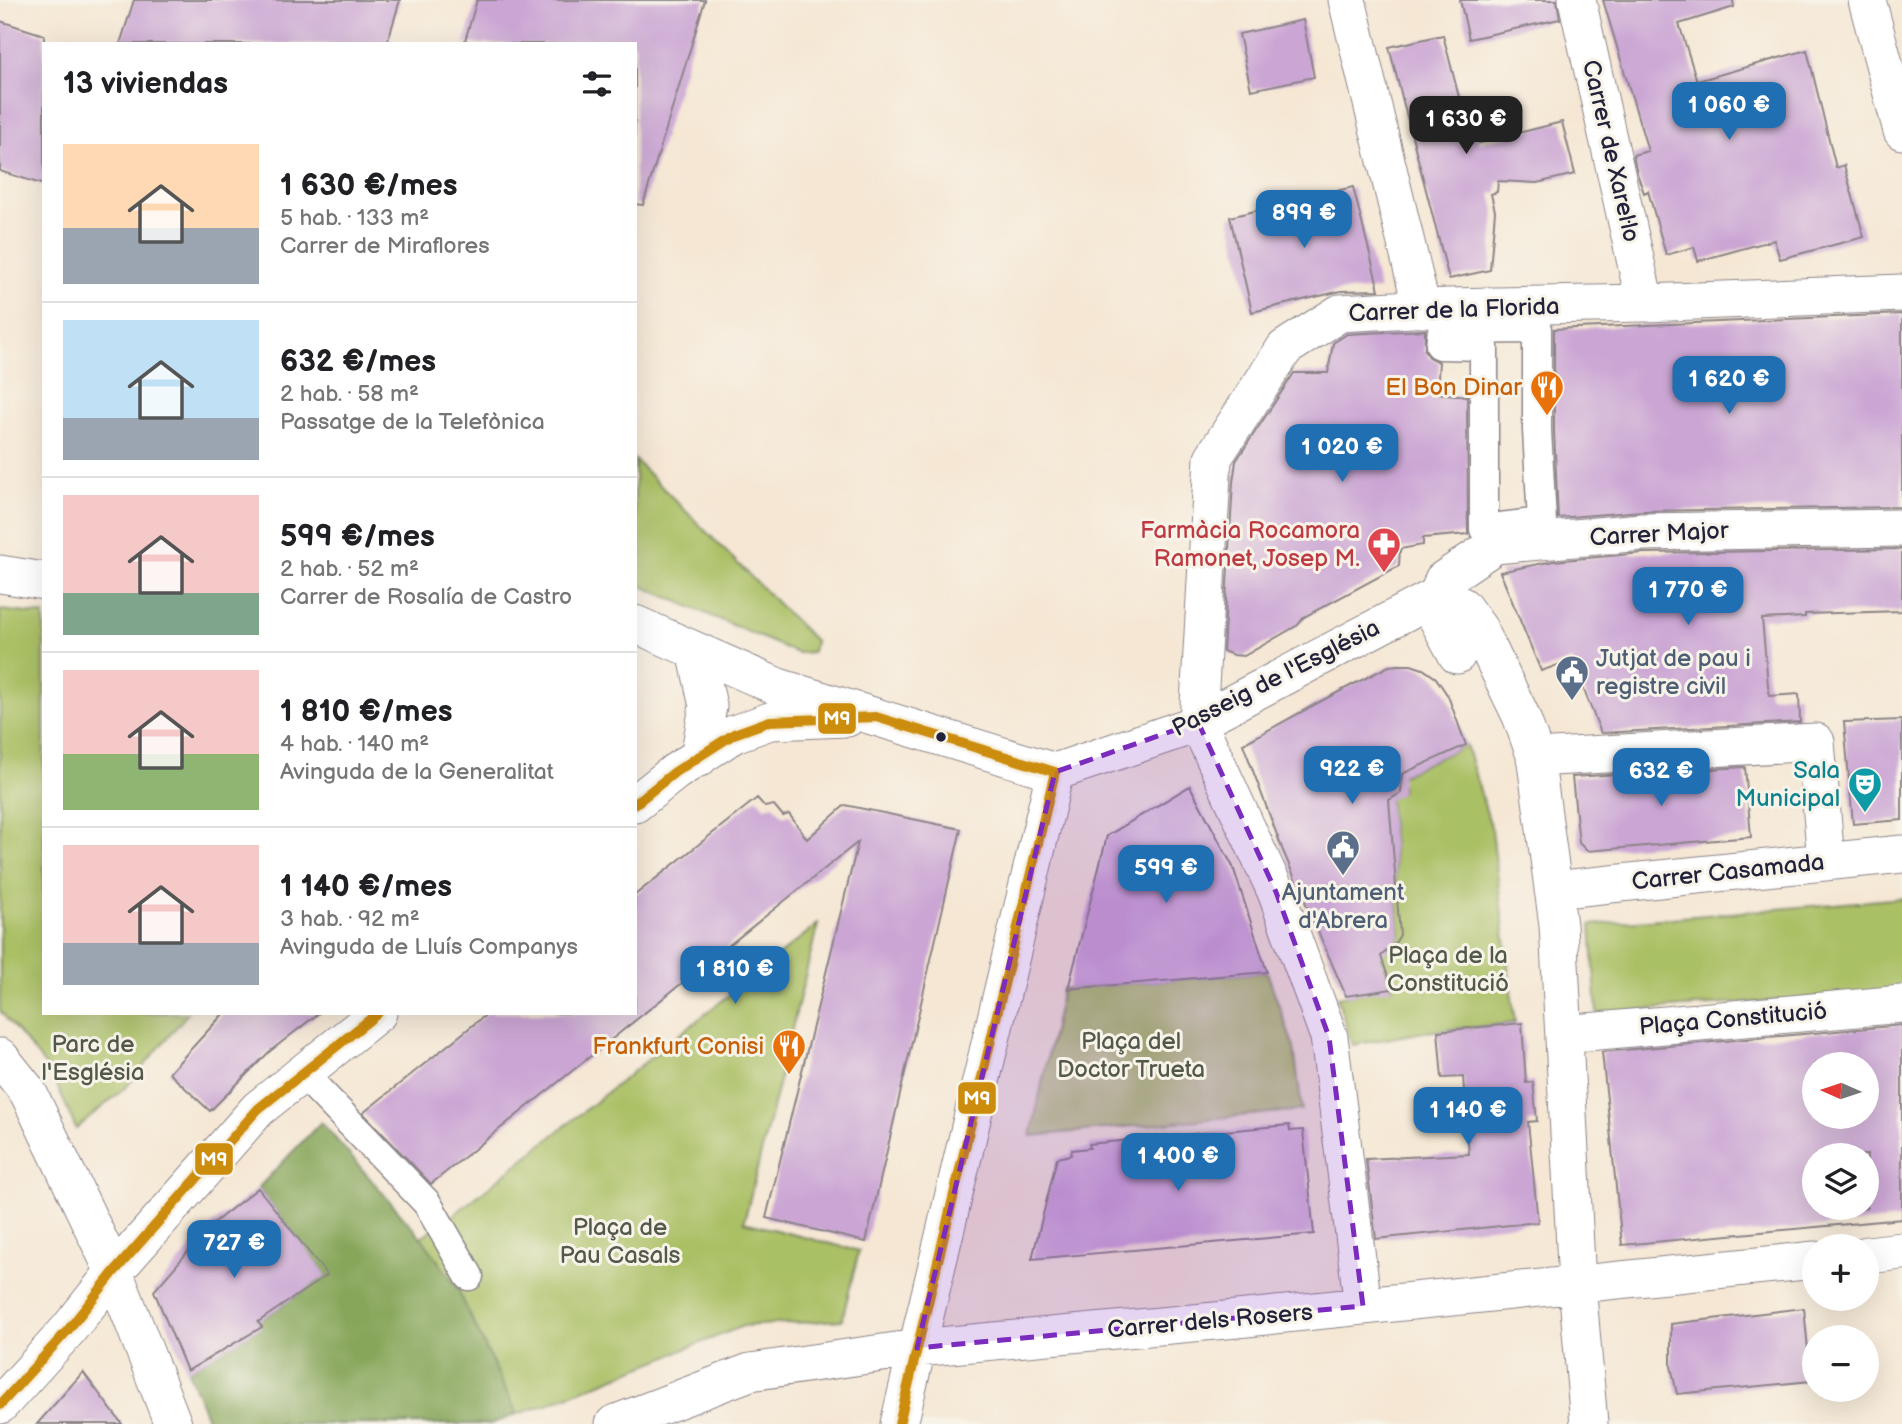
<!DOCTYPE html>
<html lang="es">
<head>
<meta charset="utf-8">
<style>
  :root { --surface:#fff; --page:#f6f6f6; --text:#202124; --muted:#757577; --line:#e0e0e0; --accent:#1f6fb2 }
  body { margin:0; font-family:"Balsamiq Sans",sans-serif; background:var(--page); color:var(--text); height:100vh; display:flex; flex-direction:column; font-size:26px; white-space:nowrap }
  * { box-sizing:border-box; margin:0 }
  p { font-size:23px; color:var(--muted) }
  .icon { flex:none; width:38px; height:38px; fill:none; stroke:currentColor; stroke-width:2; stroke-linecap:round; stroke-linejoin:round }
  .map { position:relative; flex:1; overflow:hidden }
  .drawer { position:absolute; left:42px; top:42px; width:595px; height:973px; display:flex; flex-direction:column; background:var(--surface); border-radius:0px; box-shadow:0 7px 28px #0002 }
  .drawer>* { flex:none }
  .needle { width:46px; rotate:273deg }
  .tools { position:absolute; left:1802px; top:1052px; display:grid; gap:14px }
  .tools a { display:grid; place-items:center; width:77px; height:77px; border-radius:50%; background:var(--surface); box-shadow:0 7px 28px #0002; font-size:35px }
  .price { position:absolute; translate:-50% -60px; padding:0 16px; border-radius:14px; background:var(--accent); color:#fff; font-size:23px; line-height:46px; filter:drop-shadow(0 2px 4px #0008) }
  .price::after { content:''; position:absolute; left:50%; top:42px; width:21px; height:16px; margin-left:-10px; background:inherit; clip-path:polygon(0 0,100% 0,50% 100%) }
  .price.current { background:#222; color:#fff }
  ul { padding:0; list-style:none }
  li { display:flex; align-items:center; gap:21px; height:175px; padding:0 21px }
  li+li { border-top:2px solid var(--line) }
  li span { display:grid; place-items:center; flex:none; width:196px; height:140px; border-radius:0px; color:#555 }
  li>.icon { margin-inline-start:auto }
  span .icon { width:84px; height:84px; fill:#fffc; stroke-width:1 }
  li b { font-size:30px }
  h2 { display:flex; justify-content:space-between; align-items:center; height:84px; padding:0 21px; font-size:30px }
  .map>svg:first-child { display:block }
  .green { fill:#aac065; stroke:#667150; stroke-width:2 }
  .forest { fill:#87a65a; stroke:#54644a; stroke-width:2 }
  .building { fill:#cba6d4; fill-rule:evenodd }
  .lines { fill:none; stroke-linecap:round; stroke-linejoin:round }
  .pedestrian-casing { stroke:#8c8488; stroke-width:31 }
  .minor-casing { stroke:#8c8488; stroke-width:39 }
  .pedestrian { stroke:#fff; stroke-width:28 }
  .minor { stroke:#fff; stroke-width:37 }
  .bus-1-casing { stroke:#f7f3e8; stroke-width:16 }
  .bus-1 { stroke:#cc8c0c; stroke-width:10 }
  .marked { fill:#7b2cbf; fill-opacity:0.2; stroke:#7b2cbf; stroke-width:5; stroke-dasharray:14 9; stroke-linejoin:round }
  .bus-dot { fill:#22223b; stroke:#f7f3e8; stroke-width:2.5 }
  .labels { text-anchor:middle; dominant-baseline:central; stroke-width:6; stroke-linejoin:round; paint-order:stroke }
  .street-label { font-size:24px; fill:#22223b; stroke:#f7f3e8 }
  .food-label { font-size:24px; fill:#c56008; stroke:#f7f3e8; text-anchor:end }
  .health-label { font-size:24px; fill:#be3a42; stroke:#f7f3e8; text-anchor:end }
  .service-label { font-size:24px; fill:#4e5e75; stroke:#f7f3e8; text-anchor:start }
  .culture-label { font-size:24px; fill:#0d838f; stroke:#f7f3e8; text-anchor:end }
  .park-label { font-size:24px; fill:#52594a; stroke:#f7f3e8 }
  .line-badge { stroke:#f7f3e8; stroke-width:2.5 }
  .badge-label { font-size:19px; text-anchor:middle; font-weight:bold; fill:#fff }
</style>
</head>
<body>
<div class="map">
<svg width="1902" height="1424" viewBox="0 0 1902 1424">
  <rect width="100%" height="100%" fill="#f7f3e8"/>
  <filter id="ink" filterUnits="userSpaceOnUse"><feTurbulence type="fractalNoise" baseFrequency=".0143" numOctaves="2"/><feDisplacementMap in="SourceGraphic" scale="14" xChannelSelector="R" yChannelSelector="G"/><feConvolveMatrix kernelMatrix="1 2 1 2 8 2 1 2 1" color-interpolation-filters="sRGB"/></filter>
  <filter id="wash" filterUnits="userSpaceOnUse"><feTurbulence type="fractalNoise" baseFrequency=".00686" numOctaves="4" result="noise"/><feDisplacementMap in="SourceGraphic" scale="28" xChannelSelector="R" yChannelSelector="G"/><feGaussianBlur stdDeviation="1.57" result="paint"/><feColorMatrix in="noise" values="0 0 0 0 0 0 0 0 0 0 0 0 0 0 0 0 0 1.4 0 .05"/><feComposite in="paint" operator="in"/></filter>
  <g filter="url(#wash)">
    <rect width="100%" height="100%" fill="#f5e7d4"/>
    <path class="green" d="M635,460l180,181 -2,11 -16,1 -162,-70z
      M0,610l44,5v398h144l-60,72 -52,44 -24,-56 -52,-62z
      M1466,745l26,85 23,193 -91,9 -72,13 -15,-48 55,-9 -13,-36 13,-5 8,-12 -11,-136 12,-7 1,-5 -5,-10z
      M1902,898v94l-305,21 -6,-88z
      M818,924l-74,298 115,29 -17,69 -99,6 -198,79 -28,9 -60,-126 -36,-51 30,-20z
      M1267,972l27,76 8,62 -271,26 31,-147z"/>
    <path class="forest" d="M321,1122l100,115 36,51 60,126 -26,10h-282l-21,-53 73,-44 -3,-5 68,-47 -68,-87z"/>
    <g id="blocks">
      <path class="building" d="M134,0h266l-13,44h-267z
        M477,0h228l-62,205 -8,-1v-160h-171z
        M1460,0h97l3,19 -91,20z
        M1603,0h130l1,7 -55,17 18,57 110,-31 29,118 8,-3 20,72 -84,22 -6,-19 -76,21 -4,-14 -28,8 -18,-64 -4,2 -7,-20 -4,-18 15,-4z
        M1303,20l11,57 -63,13 -12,-56z
        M0,21l44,14v150l-44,-14z
        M1443,35l25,97 7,-2 4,13 83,-21 13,52 -38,9 -39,-2 -1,11 -6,2 4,17 -5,59 -41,9 -60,-232z
        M1353,187l26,103 -38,1 -89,21 -22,-95z
        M1902,314v193l-260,4 -84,7 -4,-88v-101z
        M1425,330v21l5,7 9,4 -2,31 30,3 1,138 -45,4v7l-23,4 -1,17 -95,51 -6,8 -54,31 -11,-1 -10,-4 10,-169 3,-21 58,-88h34l5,-30 14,-9z
        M1902,549v62l-97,3v3l-43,2 7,77 30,-2 1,28 -199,11 -29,-73 -31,11 -41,-99 53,-11 90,-8z
        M1398,665h13l12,4 13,9 12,18 18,49 -64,29 -1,19 -12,7 11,135 -5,8 -14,13 11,33 -46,7 -63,-145 -40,-107 80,-44 66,-34z
        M1902,720v100l-49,4 -9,-102z
        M1745,767l6,70 -164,14 -8,-8 -7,-66z
        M1190,786l43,81 34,105 -199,17 39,-153z
        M757,798l8,9 9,-2 9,11 6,-2 18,25 38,-34 116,24 -95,413 -100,-24 92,-376 -427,342 -68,-71 125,-100h147v-118z
        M224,1013h95l-50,39 -59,59 -41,-38z
        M1522,1023l4,60 7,-1 4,39 -9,1 10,100 -162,17 -10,-80 103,-5 -6,-77 -21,1 -4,-47z
        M1902,1025v194l-280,26 -20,-193zM1815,1064h52v52h-52zM1815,1155h52v53h-52z
        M1289,1125l1,6 13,-1 11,104 -282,25 25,-101 14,-3 1,-5 18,-2 -1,-4z
        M258,1188l69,87 -69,47 4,5 -75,44 -33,-80 57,-66z
        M1804,1308l7,73 -134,13 -6,-28v-42z
        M83,1372l39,52h-85z"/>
    </g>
  </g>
  <g filter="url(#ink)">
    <use href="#blocks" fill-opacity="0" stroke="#8c8488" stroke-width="2"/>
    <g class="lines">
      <g class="pedestrian-casing">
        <path id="pedestrian" d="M1537,329v101l5,92 -58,7v-183l-44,-1 2,-15z
          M303,1074l124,129 42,73"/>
      </g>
      <g class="minor-casing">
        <path id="minor" d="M1347,0l75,309
          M1577,0l68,303
          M1867,0l35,131
          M0,574l44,7
          M1438,595l24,11 17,23 42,87 14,39 23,170 19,359 12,140
          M635,624l143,63 277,85 133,-45 250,-132
          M696,651l12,55 -9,52
          M1457,655l-20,-37 1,-23 5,-15 52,-35 147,-13 260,-4
          M1535,758l281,-16 10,120
          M635,804l40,-32 59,-38 36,-13 77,-3
          M1553,890l349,-36
          M1564,1034l338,-30
          M0,1057l28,35 86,180 59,152
          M1867,1255l35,-4
          M1363,1306l-34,-269 -53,-145 -78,-170 15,-264 72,-110 55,-35 108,-6 197,-4 257,-10
          M0,1405l68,-75 46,-58 144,-163 120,-96
          M614,1424l136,-52 167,-24 320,-29 578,-59
          M899,1424l156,-652"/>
      </g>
      <use href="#pedestrian" class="pedestrian"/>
      <use href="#minor" class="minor"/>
      <g class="bus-1-casing">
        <path id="bus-1" d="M635,804l40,-32 59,-38 36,-13 106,-4 179,55
          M0,1405l68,-75 46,-58 144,-163 120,-96
          M899,1424l156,-652"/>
      </g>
      <use href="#bus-1" class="bus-1"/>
    </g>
  </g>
  <path class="marked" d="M1198,722l78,170 53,145 34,269 -446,42 138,-576z"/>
  <defs>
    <g id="restaurant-pin" transform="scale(1.75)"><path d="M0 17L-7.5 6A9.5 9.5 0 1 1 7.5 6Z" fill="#e8710a" stroke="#f7f3e8"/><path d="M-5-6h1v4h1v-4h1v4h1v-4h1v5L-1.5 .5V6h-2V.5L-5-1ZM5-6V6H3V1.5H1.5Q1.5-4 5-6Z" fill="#fff"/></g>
    <g id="pharmacy-pin" transform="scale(1.75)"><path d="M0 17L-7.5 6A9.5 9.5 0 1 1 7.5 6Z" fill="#e0444e" stroke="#f7f3e8"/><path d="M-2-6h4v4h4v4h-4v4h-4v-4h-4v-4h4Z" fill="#fff"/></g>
    <g id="civic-pin" transform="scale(1.75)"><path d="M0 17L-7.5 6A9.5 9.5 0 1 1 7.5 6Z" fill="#5c6f8a" stroke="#f7f3e8"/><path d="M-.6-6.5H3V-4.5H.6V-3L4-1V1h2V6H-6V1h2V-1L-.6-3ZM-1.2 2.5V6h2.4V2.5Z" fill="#fff"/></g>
    <g id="theatre-pin" transform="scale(1.75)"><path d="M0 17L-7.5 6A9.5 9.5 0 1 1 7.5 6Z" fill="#0f9aa8" stroke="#f7f3e8"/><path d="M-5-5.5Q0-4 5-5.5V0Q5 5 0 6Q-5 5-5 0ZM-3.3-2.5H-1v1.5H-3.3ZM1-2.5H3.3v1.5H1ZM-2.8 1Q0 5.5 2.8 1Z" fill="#fff"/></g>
  </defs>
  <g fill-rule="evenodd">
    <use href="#restaurant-pin" x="1547" y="387"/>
    <use href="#pharmacy-pin" x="1384" y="544"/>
    <use href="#civic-pin" x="1572" y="672"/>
    <use href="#theatre-pin" x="1865" y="784"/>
    <use href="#civic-pin" x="1343" y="847"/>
    <use href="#restaurant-pin" x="789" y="1046"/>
  </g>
  <circle class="bus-dot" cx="941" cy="737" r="6"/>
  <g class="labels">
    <g class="street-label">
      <text transform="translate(1611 151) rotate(77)">Carrer de Xarel·lo</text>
      <text transform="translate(1454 310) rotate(-2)">Carrer de la Florida</text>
      <text transform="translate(1659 534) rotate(-3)">Carrer Major</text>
      <text transform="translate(1276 678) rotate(-27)">Passeig de l'Església</text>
      <text transform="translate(1728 872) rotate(-6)">Carrer Casamada</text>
      <text transform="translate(1733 1019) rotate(-5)">Plaça Constitució</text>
      <text transform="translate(1210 1321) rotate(-5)">Carrer dels Rosers</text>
    </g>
    <g class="food-label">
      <text x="1522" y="387">El Bon Dinar</text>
      <text x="764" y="1046">Frankfurt Conisi</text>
    </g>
    <g class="health-label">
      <text x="1360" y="530">Farmàcia Rocamora<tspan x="1360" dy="28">Ramonet, Josep M.</tspan></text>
    </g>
    <g class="service-label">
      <text x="1596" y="658">Jutjat de pau i<tspan x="1596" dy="28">registre civil</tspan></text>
      <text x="1343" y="892" text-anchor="middle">Ajuntament<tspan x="1343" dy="28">d'Abrera</tspan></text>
    </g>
    <g class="culture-label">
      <text x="1840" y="770">Sala<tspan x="1840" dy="28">Municipal</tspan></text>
    </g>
    <g class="park-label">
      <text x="1448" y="955">Plaça de la<tspan x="1448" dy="28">Constitució</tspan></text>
      <text x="1131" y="1041">Plaça del<tspan x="1131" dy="28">Doctor Trueta</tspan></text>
      <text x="93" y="1044">Parc de<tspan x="93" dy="28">l'Església</tspan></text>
      <text x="620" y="1227">Plaça de<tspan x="620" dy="28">Pau Casals</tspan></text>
    </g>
  </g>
  <g class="line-badge">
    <rect x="817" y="702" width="40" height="33" rx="7" fill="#cc8c0c"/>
    <rect x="957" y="1081" width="40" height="34" rx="7" fill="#cc8c0c"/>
    <rect x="194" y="1142" width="40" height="34" rx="7" fill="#cc8c0c"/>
  </g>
  <g class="badge-label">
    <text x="837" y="725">M9</text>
    <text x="977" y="1105">M9</text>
    <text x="214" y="1166">M9</text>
  </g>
</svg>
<div class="tools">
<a><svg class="needle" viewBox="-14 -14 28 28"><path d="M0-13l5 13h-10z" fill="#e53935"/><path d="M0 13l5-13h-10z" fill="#757577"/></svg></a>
<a><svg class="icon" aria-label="layers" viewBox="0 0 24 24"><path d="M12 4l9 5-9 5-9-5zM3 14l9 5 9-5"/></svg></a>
<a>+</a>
<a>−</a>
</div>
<b class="price" style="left:1729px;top:142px">1 060 €</b>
<b class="price current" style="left:1466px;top:156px">1 630 €</b>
<b class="price" style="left:1304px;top:250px">899 €</b>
<b class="price" style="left:1729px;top:416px">1 620 €</b>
<b class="price" style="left:1342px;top:484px">1 020 €</b>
<b class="price" style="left:1688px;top:627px">1 770 €</b>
<b class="price" style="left:1352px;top:806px">922 €</b>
<b class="price" style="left:1661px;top:808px">632 €</b>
<b class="price" style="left:1166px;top:905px">599 €</b>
<b class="price" style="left:735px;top:1006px">1 810 €</b>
<b class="price" style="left:1468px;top:1147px">1 140 €</b>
<b class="price" style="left:1178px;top:1193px">1 400 €</b>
<b class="price" style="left:234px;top:1280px">727 €</b>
<section class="drawer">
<h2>13 viviendas<svg class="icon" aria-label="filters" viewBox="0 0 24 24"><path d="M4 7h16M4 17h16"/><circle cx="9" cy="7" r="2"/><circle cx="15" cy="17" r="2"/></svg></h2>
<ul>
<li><span style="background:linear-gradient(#ffd9b3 60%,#9aa5b1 0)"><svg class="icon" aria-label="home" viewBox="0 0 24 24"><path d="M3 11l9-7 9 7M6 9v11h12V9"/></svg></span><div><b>1 630 €/mes</b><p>5 hab. · 133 m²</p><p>Carrer de Miraflores</p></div></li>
<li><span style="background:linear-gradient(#bfe0f5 70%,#9aa5b1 0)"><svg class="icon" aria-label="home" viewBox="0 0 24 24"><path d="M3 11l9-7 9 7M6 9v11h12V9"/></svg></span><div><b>632 €/mes</b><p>2 hab. · 58 m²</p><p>Passatge de la Telefònica</p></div></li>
<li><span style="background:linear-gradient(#f6c9c9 70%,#7fa58c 0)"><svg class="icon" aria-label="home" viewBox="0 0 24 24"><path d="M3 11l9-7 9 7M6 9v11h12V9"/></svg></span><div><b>599 €/mes</b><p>2 hab. · 52 m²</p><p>Carrer de Rosalía de Castro</p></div></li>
<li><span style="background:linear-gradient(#f6c9c9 60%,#8fb573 0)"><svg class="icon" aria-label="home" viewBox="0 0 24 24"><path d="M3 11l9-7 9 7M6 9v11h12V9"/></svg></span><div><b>1 810 €/mes</b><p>4 hab. · 140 m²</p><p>Avinguda de la Generalitat</p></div></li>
<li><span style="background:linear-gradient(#f6c9c9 70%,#9aa5b1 0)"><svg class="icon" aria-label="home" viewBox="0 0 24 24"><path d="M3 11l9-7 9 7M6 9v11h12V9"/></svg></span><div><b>1 140 €/mes</b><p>3 hab. · 92 m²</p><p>Avinguda de Lluís Companys</p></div></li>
</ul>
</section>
</div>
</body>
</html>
